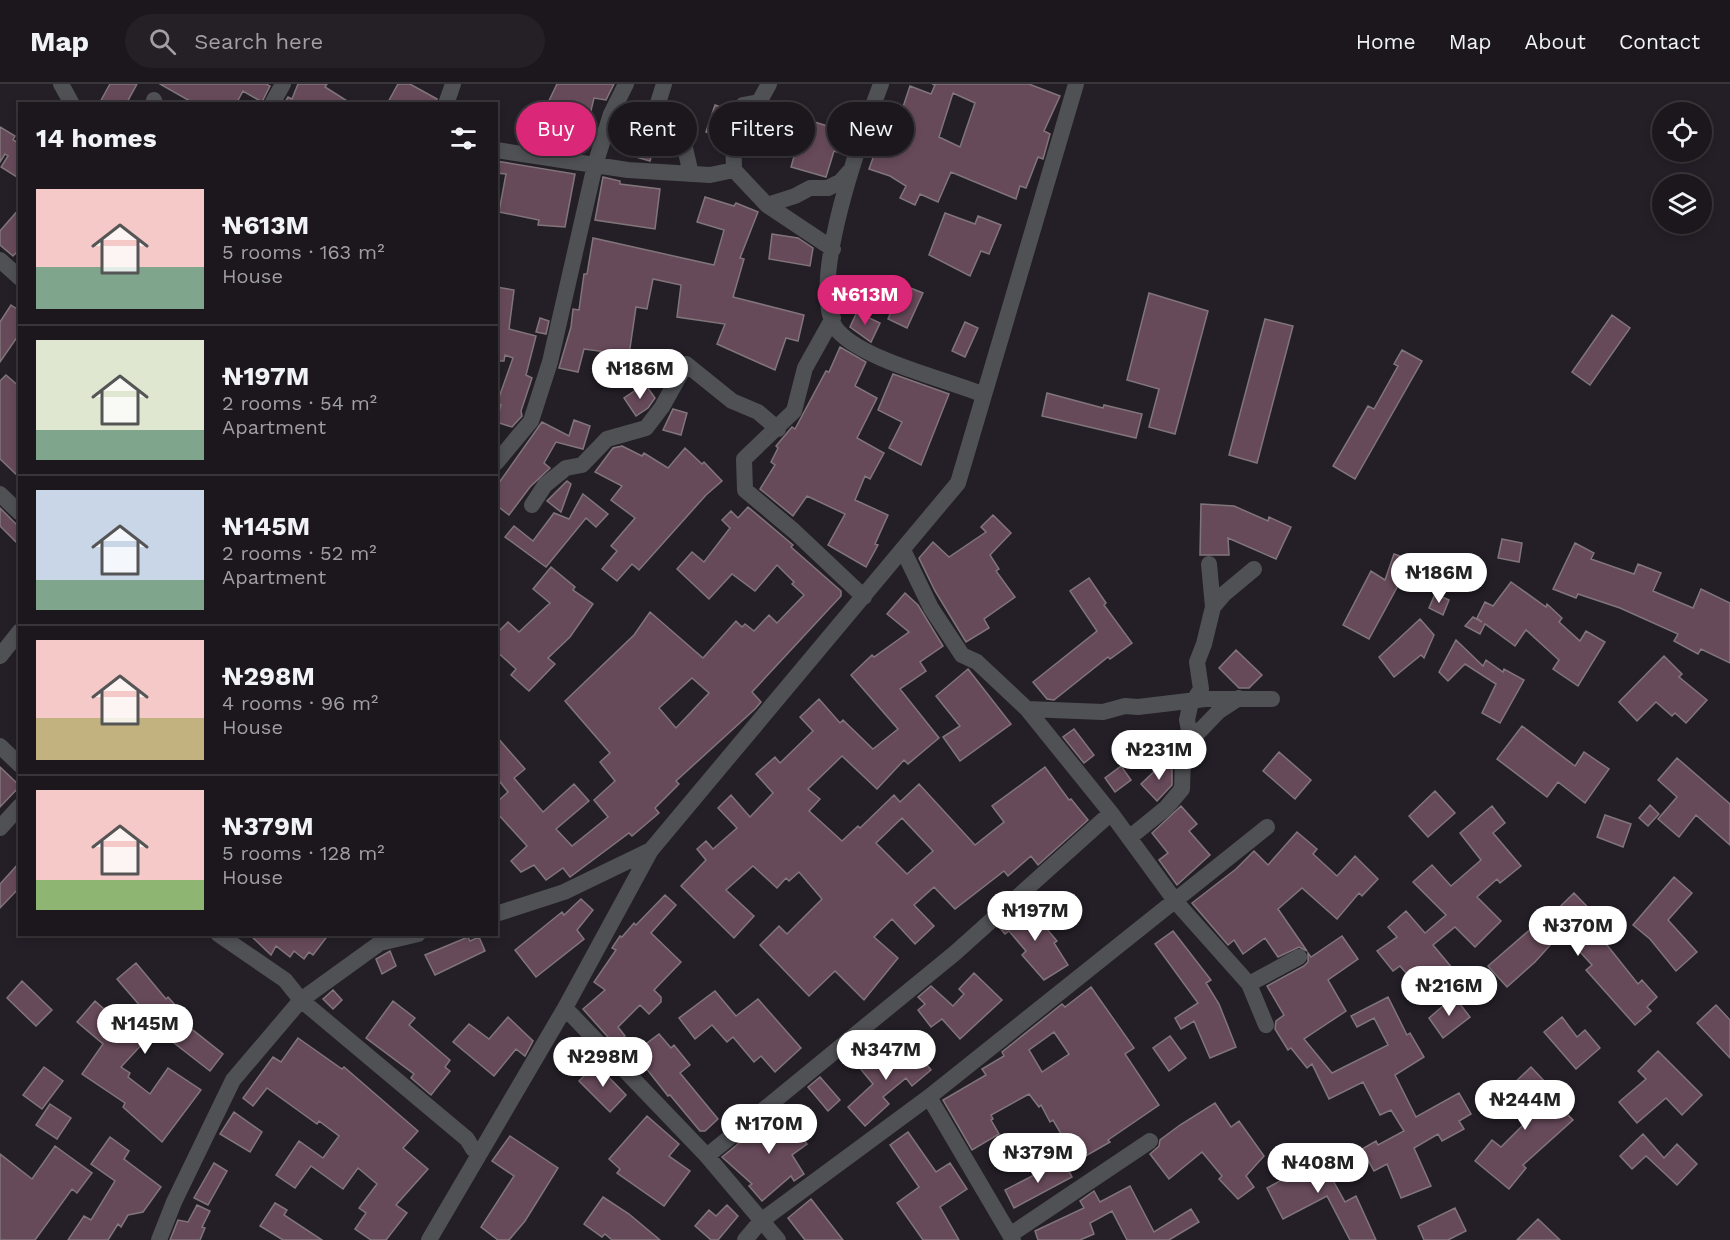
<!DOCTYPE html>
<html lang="en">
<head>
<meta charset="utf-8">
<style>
  :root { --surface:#1b171d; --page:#242026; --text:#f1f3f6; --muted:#a09fa4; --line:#39363b; --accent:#db2777 }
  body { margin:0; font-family:"Work Sans",sans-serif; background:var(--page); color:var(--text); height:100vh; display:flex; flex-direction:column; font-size:22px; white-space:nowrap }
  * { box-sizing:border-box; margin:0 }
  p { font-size:20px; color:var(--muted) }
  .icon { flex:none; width:33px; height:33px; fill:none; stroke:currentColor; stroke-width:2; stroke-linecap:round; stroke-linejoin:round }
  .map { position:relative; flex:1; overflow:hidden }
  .details { position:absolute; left:18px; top:18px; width:480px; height:834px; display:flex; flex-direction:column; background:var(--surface); border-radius:0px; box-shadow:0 3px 9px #0003,0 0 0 2px var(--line) }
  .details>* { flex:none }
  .top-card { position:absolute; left:516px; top:18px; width:570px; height:54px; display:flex; gap:12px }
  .tools { position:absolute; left:1652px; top:18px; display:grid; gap:12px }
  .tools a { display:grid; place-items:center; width:60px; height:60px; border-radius:50%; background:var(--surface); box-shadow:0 3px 9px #0003,0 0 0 2px var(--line); font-size:30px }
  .price { position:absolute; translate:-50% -51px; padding:0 14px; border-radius:21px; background:#fff; color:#222; font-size:20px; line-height:39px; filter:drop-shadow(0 2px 3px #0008) }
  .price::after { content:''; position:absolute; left:50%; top:36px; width:18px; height:14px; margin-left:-9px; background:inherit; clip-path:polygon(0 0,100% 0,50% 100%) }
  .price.current { background:var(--accent); color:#fff }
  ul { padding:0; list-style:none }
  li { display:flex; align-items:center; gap:18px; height:150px; padding:0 18px }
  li+li { border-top:2px solid var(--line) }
  li span { display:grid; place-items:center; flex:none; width:168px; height:120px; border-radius:0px; color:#555 }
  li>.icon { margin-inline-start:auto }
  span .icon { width:72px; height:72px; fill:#fffc; stroke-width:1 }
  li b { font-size:26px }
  h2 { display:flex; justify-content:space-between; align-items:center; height:72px; padding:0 18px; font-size:26px }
  .tag { padding:0 21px; border-radius:27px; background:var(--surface); box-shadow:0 3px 9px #0003,0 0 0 2px var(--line); font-size:21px; line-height:54px }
  .tag.current { background:var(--accent); color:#fff }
  header { display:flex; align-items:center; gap:36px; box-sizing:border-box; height:84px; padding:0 30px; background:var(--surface); border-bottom:2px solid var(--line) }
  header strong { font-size:28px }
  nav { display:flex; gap:33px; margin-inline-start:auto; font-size:21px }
  .search { width:420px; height:54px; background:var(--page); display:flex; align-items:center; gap:15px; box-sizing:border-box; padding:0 21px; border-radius:33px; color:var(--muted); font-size:22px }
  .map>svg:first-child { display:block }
  .building { fill:#674a5a; stroke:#80757a; stroke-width:1.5; fill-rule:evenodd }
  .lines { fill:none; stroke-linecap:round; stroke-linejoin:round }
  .minor { stroke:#505155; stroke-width:16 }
</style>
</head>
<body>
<header>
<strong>Map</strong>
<div class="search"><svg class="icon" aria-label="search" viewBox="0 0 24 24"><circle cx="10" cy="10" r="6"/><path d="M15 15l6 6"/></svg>Search here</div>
<nav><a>Home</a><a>Map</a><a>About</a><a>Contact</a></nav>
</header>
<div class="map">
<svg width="1730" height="1156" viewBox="0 0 1730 1156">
  <rect width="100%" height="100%" fill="#241f27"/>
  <path class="building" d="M110,0h27l-11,20h-27z
    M160,0h106l4,2 -8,16 -19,-11 -7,13h-41z
    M298,0h29l-2,3 27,17h-68l4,-7 4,2z
    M398,0h12l27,15 -1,5h-49z
    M557,0h57l-8,16 -12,-2 -12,50 -27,-10 -4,8 -19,-10z
    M932,0h97l31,12 -16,35 6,3 -7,25 -5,-2 -12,31 -6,-2 -4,13 -65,-27 -13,30 -18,-8 -5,11 -15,-7 6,-12 -16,-10 -21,-7 20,-55 10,5 11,-33 21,8 4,-9zM953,9l22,10 -15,44 -21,-10z
    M715,21l15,5 -7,27 -17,-5z
    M750,31l15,3 -7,31 -14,-4v-12z
    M805,35l45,14 -6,21 -10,-3 -8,26 -35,-10z
    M0,43l15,9 -2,4 4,2 3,-3v40l-19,-12 7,-11 -3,-2 -5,8z
    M629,43l28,8 -7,26 -28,-8z
    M496,77l79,13 -10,53 -27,-2 1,-5 -40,-8 7,-38 -10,-1z
    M603,93l17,4v3l40,5 -5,40 -60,-9z
    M705,113l29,9 2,-3 22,9 -18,46 4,1 -11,38 71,18 -6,26 -12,-3 -11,32 -58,-26 8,-20 -48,-7 4,-32 -28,-6 -6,30 -11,-2 -7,48 -45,-6 -6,23 -19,-4 12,-41 2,-18 6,1 5,-36h3l6,-36 121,27 10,-35 -27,-8z
    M20,124v41l-7,7 -13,-11v-14z
    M945,129l30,11 3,-8 23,9 -12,29 -8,-3 -11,25 -41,-21z
    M772,150l26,4 15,10 -3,18 -41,-7z
    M903,201l20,8 -16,35 -19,-9z
    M496,203l18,3 -5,39 27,7 -10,39 6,3 -11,33 1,5 -10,11 -16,-5 5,-17 -4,-2 16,-45 -8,-3 -1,6h-8z
    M1149,209l59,18 -33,123 -26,-7 10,-38 -32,-9z
    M11,221l9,6v22l-20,29v-40z
    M857,228l23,11 -9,19 -21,-15z
    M1612,231l18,13 -40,57 -18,-13z
    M540,234l9,3 -3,13 -10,-2z
    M1265,235l28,7 -36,137 -28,-8z
    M965,238l13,6 -13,29 -13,-6z
    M840,263l26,15 -11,24 22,12 -20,40 27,15 -14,26 -5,-3 -10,24 33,15 -13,29 3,1 -12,22 -38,-22 17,-31 -38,-18 -14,20 -33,-27 15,-24 -4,-3 7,-14 -2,-2 16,-19 3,2 31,-58 3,1z
    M1402,266l20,11 -67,118 -22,-13 35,-60 6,3 24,-43 -4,-2z
    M893,290l56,20 -28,71 -32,-17 13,-26 -24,-12z
    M6,291l14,12v91l-20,-19v-78z
    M645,300l10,14 -7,10 -12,8 -12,-18z
    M1047,309l56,15 1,-3 38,9 -6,24 -94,-22z
    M673,325l14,4 -6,22 -18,-5z
    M574,336l16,6 -7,23 -27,-7 -12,21 6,5 -20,19 -21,28 -13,-10v-18l46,-65 27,14z
    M622,362l20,10 2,-3 24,15 17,-20 17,16 2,-2 18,19 -16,14 -67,75 -7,-6 -15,17 -15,-12 15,-18 -6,-5 24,-28 -24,-18 11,-14 -27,-14 18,-24z
    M567,397l4,3 -10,28 -14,-11z
    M583,410l25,20 -12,13 -10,-9 -40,49 -41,-30 9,-11 19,15 21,-28 15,6z
    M1201,420l33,2 34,15 1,-4 22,10 -15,32 -48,-21 1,17h-29z
    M748,423l45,38 -2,2 50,44v5l-89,96 9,10 -6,7 -79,72 3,3 -24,24 4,5 -27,23 -3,-3 -59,44 -7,-9 -17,12 -12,-15 -13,7 -10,-11 16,-15 -31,-34v-9l12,-11 -12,-15v-41l29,33 -11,9 29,34 31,-28 15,17 -33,28 16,17 36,-29 -14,-17 21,-19 -15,-19 10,-9 -45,-52 69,-66 16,-23 53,46 33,-37 6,6 3,-3 9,7 15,-16 8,8 27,-28 -12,-11 2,-2 -17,-17 -22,26 -23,-17 -23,25 -32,-30 15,-17 12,10 26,-34 -8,-8 9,-9 7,7zM692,594l17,15 -33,35 -17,-20z
    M0,424l20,20v18l-20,-20z
    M993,431l18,18 -21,22 9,14 -3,2 19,26 -31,22 5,9 -23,14 -31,-51 -16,-33 14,-16 16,15 37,-25 -5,-5z
    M1502,455l20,4 -3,19 -21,-4z
    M1575,459l19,10 -3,6 43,15 4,-10 23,9 -8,18 40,17 8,-19 29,14v60l-29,-14 -3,5 -24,-13 4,-7 -58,-26 -42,-14 -2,4 -23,-9z
    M1394,470l18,6 -43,79 -26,-14 28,-54 14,9z
    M551,483l24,20 -2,3 20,14 -23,33 -22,21 7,6 -26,27 -18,-16 5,-6 -20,-18v-17l12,-12 11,10 31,-29 -17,-14z
    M1089,494l17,25 -2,2 28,38 -22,16 -2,-2 -54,43 -7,-1 -14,-17 64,-51 -27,-40z
    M1511,498l35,25 1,-3 15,14 -3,4 21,19 6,-10 19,11 -27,44 -25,-17 6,-9 -33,-30 -11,16 -30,-22 -5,10 -15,-8 8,-9 9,5 -5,-4 8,-16 8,4z
    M905,509l13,12 25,41 -23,16 6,9 -26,18 39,49 -31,26 -4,-4 -27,29 -35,-33 -34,33 12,10 -11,12 33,30 16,-15 2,2 34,-33 6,7 19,-18 56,61 29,-23 -12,-16 53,-39 24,33 2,-1 17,21 -50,45 -7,-9 -23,20 -4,-5 -49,38 -21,-22 -20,18 20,21 -19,18 -23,-25 -18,18 24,21 -34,42 -29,-29 -26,25 -49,-51 19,-19 8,8 35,-35 -23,-27 -10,9 -3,-3 -9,10 -24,-22 -27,24 28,26 -20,22 -53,-52 25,-26 -9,-11 9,-8 7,8 24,-21 -19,-20 13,-13 19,22 23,-24 -17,-19 19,-17 5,6 33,-32 -13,-14 19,-18 21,24 3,-3 30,29 25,-20 -47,-54 21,-20 2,2 35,-25 -22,-18zM902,734l31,33 -26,23 -31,-31z
    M1435,510l14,6 -6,15 -14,-7z
    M1420,535l14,16 -10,23 -3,-3 -27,22 -15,-20z
    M1456,556l27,26 3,-6 17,12 1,-3 20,11 -24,43 -18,-10 14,-29 -31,-20 -17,17 -9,-9z
    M1236,566l26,25 -13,13h-10l-20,-20z
    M1664,572l18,18 -3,3 28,23 -21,23 -11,-10 -3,3 -16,-14 -19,19 -18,-19z
    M968,585l43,55 -51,37 -17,-24 17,-11 -24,-30z
    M1522,642l53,40 9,-14 25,17 -24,34 -27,-21 -11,15 -50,-38z
    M1074,645l20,26 -10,8 -21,-26z
    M1279,668l32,28 -16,19 -32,-28z
    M1677,674l53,46v41l-34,-30 -17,22 -21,-18 19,-22 -19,-17z
    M1165,677l7,8v16l-15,16 -16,-17z
    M1121,682l10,14 -16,12 -10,-14z
    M0,683l20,19 -20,21z
    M1435,707l20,22 -27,24 -19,-21z
    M1650,721l9,9 -11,12 -9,-8z
    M1181,722l16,18 -8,7 21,24 -33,30 -18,-25 9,-7 -16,-20z
    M1492,722l13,17 -12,10 28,33 -21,17 -3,-4 -20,18 24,24 -26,26 -20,-20 -22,18 20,24 -27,27 -26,-30 -7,5 -16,-20 20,-14 -9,-10 18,-16 19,22 21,-18 -33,-33 19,-17 19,21 30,-26 -21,-27z
    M1605,731l26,9 -8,23 -26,-10z
    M1297,748l20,17 -4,5 24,22 18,-20 23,23 -16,17 -3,-3 -22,26 -35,-31 -24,21 29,42 -8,-4 -21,10 -13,-19 -22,16 -9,-14 -6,5 -36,-42 44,-34 18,-18 14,14z
    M20,778v25l-20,21v-24z
    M1674,793l18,16 -24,27 29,32 -21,19 -26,-32 -17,-14z
    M1574,809l33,34 -8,8 39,49 4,-4 15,17 -10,10 4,4 -16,14 -49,-55 6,-5 -30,-33 -27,30 -28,25 -19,-21 45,-39 3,3z
    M665,811l11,10 -25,28 30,29 -27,28 7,7v5l-12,12 -9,-9 -22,22 7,9 -10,9 -32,-36 22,-19 -11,-8 22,-32 -4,-2 8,-12 2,1 12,-14 2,2z
    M581,815l12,11 -16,20 7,9 -48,38 -21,-27 47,-38 2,3z
    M1026,820l31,37 -3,2 14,22 -24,15 -22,-25 4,-4 -17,-20 -4,3 -6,-7z
    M1173,847l38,49 -5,3 13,21 17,43 -26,11 -16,-37 -13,8 -6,-11 23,-15 -43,-59z
    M249,850h80l-16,21 -4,-3 -5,7 -10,-8 -4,6 -14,-11 -5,9z
    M1342,852l16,23 -30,21 18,31 -42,28 28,34 56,-28 -14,-27 -17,9 -6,-11 37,-19 19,38 3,-2 14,24 -29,18 21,42 43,-24 12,21 -12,7 5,8 -22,12 -4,-7 -24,14 17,38 -30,12 -14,-34 -13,7 -12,-22 14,-8 2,4 26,-14 -13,-21 -11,5 -17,-33 -34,17 -17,-35 -5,4 -16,-20 -3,2 -13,-21 1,-8 8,-6 -17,-29 37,-20 4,-4v-9l3,4z
    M468,853l2,4 9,-4 6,14 -50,24 -10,-20z
    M390,867l6,15 -14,8 -6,-15z
    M136,879l30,36 2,-2 8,9 -2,2 12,10 -3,4 40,32 -13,17 -54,-42 -35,38 9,6 -2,4 22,17 18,-26 33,22 -39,52 -39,-35 2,-4 -43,-29 21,-30 -26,-22 18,-21 35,31 18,-17 -31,-36z
    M974,889l28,27 -42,39 -18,-20 -11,8 -13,-17 7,-6 -7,-7 13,-11 22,20 11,-12 -5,-5z
    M22,897l30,29 -16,16 -29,-28z
    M1091,903l43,61 -9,6 34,51 -51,35 2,2 -33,19 -24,-41 -3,2 -9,-17 -2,2 -10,-13 -38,21 2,4 -2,1 8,14 -27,16 -29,-50 43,-25 -4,-6 22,-13 -2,-4 60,-48 3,3zM1054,948l15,22 -27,18 -13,-22z
    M333,906l9,10 -9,9 -10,-10z
    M715,907l21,25 22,-17 43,49 -26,24 -14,-16 -7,6 -21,-25 -6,5 -15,-17 -17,14 -16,-21z
    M1454,912l16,21 -27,21 -14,-20z
    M393,917l22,17 -6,7 41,35 -5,7 5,4 -19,24 -20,-17 3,-4 -48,-36z
    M1716,921l14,15v38l-33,-35z
    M508,933l25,24 -8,15 -9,-7 -22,27 -41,-34 16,-18 20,15z
    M1562,933l15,20 8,-7 15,18 -24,21 -32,-37z
    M659,950l12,14 3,-3 16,20 -10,8 38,46 -13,12h-5l-30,-36 -2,1 -34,-43z
    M1170,952l16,22 -17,13 -16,-23z
    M298,954l44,31 2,-2 74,64 -15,17 25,21 -32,36 11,8 -21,27h-15l-16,-11 11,-16 -7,-5 18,-24 -19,-16 -15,21 -32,-23 -16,22 -19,-13 23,-34 24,17 16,-22 -20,-15 -2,3 -50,-36 -14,18 -10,-8 30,-41 8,5z
    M912,962l19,24 -19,16 -6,-8 -23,19 6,7 -24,22 -17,-19 25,-23 -14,-17 20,-17 11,13z
    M1658,967l44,44 -20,20 -16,-17 -29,25 -18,-21 27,-23 -8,-8z
    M596,980l30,31 -16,17 -31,-31z
    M44,983l19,14 -21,28 -19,-14z
    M1531,983l17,18 -5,5 30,30 -50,45 3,3 -17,21 -34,-28 17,-21 9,7 32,-32 -24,-27z
    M820,993l20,23 -12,11 -20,-24z
    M1215,1019l16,24 8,-6 25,35 -18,20 8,11 -16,12 -19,-20 3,-3 -20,-24 -33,27 -19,-25 9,-8 1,-6 20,-15z
    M50,1020l21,14 -14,21 -21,-14z
    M782,1024l25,36 -15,11 12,19 -10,7 -3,-5 -29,25 -13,-15 3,-2 -30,-27z
    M234,1028l28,20 -12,20 -30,-18z
    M647,1032l32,28 -10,12 21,15 -26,35 -47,-33 3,-4 -11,-10z
    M908,1048l28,40 14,-9 17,26 -27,18 19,33h-36l-26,-37 22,-16 -29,-42z
    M1643,1050l21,24 13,-14 20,20 -20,21 -31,-29 -14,13 -12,-13z
    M510,1052l48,32 -33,53 -16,19h-11l-17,-13 33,-51 -22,-15z
    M110,1053l19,14 -5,8 37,28 -18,25 -15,3 -7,12 -3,-3 -10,16h-40l16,-24 7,4 24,-39 -24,-17z
    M55,1062l37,27 -15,20 -5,-4 -37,51h-35v-86l32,25z
    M1314,1062l31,56 11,-6 20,44h-26l-23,-44 -44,23 -16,-31 24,-13 -6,-12z
    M1063,1076l9,17 -58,31 -9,-18z
    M214,1079l13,8 -19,34 -14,-7z
    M1130,1102l24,46 37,-23 8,13 -30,18h-42l-15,-29 -22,12 4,11 -14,6h-42l-3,-9 49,-23 -4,-7 14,-10 6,11z
    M603,1113l26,17 31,26h-48l-7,-6 -3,3 -18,-13z
    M811,1115l32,41h-38l-17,-22z
    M275,1119l12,7 -3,5 38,25h-39l-23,-14z
    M197,1121l13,6 -8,16 3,1 -5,12h-30l8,-20 10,2z
    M727,1121l11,11 -20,24h-7l-16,-14 14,-16 7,6z
    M1455,1124l11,23 -18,9h-24l-6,-14z
    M1538,1135l22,21h-43z"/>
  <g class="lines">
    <path class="minor" d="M61,0l11,20
      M664,0l-6,19 4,20 23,25 6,26
      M769,0l-10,18 -16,3 -10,26 1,39 33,35 66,44
      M881,0c-17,45 -78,208 -43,247 27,30 108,48 146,64
      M154,16l1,4
      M272,20l11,-20
      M446,20l7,-20
      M496,66l132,20 82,5 24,-5
      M767,121l28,-9 15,-8h18l12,-6 9,-10
      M0,176l20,18
      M833,234l-28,50 -11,43 -50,48 1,31 49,41 70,66
      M496,379l35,-42 19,-59 45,-197 16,-51 15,-30
      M0,410l20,19
      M532,421l13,-20 21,-17 16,-3 25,-26 39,-11 16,-21 24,-43 46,37 26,11 20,17
      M903,466l28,58 31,47 15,7 50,47 84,104 65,89 73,82 17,41
      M1213,523l11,-13 30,-25
      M0,572l20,-25
      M1027,625l76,3 22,-6 13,1 67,-8h67
      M1191,656l28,-29 20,-13
      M0,662l20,19
      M0,744l20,-22
      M1129,754l37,-30 16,-19 1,-32 8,-17 -4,-20 3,-14 11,-17 -4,-27 7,-18 9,-37 -4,-43
      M496,830l68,-22 87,-42
      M218,850l67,46 16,20 79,-57 38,-9
      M1249,900l50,-27
      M565,924l142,148 71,84
      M929,1013l84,143
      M707,1072l248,-203 156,-140
      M1010,1151l140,-94
      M159,1156l15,-38 59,-122 68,-80 166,139 6,10 8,3
      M429,1156l136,-232 86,-158 307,-367 118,-399
      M745,1156l16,-19 168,-124 338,-270"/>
  </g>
</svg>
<div class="tools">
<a><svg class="icon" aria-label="locate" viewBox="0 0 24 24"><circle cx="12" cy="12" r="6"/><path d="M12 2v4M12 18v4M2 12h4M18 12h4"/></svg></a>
<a><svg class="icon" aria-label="layers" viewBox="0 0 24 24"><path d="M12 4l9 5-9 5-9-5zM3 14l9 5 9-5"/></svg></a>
</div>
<b class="price current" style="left:865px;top:242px">₦613M</b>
<b class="price" style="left:640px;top:316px">₦186M</b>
<b class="price" style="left:1439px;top:520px">₦186M</b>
<b class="price" style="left:1159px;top:697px">₦231M</b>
<b class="price" style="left:1035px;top:858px">₦197M</b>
<b class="price" style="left:1578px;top:873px">₦370M</b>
<b class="price" style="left:1449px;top:933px">₦216M</b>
<b class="price" style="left:145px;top:971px">₦145M</b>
<b class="price" style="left:886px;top:997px">₦347M</b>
<b class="price" style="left:603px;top:1004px">₦298M</b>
<b class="price" style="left:1525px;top:1047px">₦244M</b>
<b class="price" style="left:769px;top:1071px">₦170M</b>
<b class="price" style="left:1038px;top:1100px">₦379M</b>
<b class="price" style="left:1318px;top:1110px">₦408M</b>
<div class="top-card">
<a class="tag current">Buy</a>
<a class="tag">Rent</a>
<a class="tag">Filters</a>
<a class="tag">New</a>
</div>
<section class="details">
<h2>14 homes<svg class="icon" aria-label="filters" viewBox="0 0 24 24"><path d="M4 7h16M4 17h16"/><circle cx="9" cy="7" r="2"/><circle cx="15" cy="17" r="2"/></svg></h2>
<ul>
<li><span style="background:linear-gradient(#f6c9c9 65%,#7fa58c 0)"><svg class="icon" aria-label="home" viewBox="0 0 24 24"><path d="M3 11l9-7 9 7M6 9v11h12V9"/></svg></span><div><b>₦613M</b><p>5 rooms · 163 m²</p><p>House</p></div></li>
<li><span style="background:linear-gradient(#dfe7d0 75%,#7fa58c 0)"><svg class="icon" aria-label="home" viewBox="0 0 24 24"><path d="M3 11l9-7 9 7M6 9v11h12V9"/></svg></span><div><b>₦197M</b><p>2 rooms · 54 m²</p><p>Apartment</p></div></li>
<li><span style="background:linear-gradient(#c9d6e8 75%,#7fa58c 0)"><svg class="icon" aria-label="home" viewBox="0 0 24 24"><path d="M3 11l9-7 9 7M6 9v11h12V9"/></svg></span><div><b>₦145M</b><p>2 rooms · 52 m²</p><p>Apartment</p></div></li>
<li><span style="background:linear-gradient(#f6c9c9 65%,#c2b280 0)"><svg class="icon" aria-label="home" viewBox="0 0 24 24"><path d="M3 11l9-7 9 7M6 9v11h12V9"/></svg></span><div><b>₦298M</b><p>4 rooms · 96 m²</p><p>House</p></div></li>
<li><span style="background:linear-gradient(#f6c9c9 75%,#8fb573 0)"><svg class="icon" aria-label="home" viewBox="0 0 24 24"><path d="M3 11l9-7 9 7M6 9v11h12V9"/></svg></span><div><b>₦379M</b><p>5 rooms · 128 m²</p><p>House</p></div></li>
</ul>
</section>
</div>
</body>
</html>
